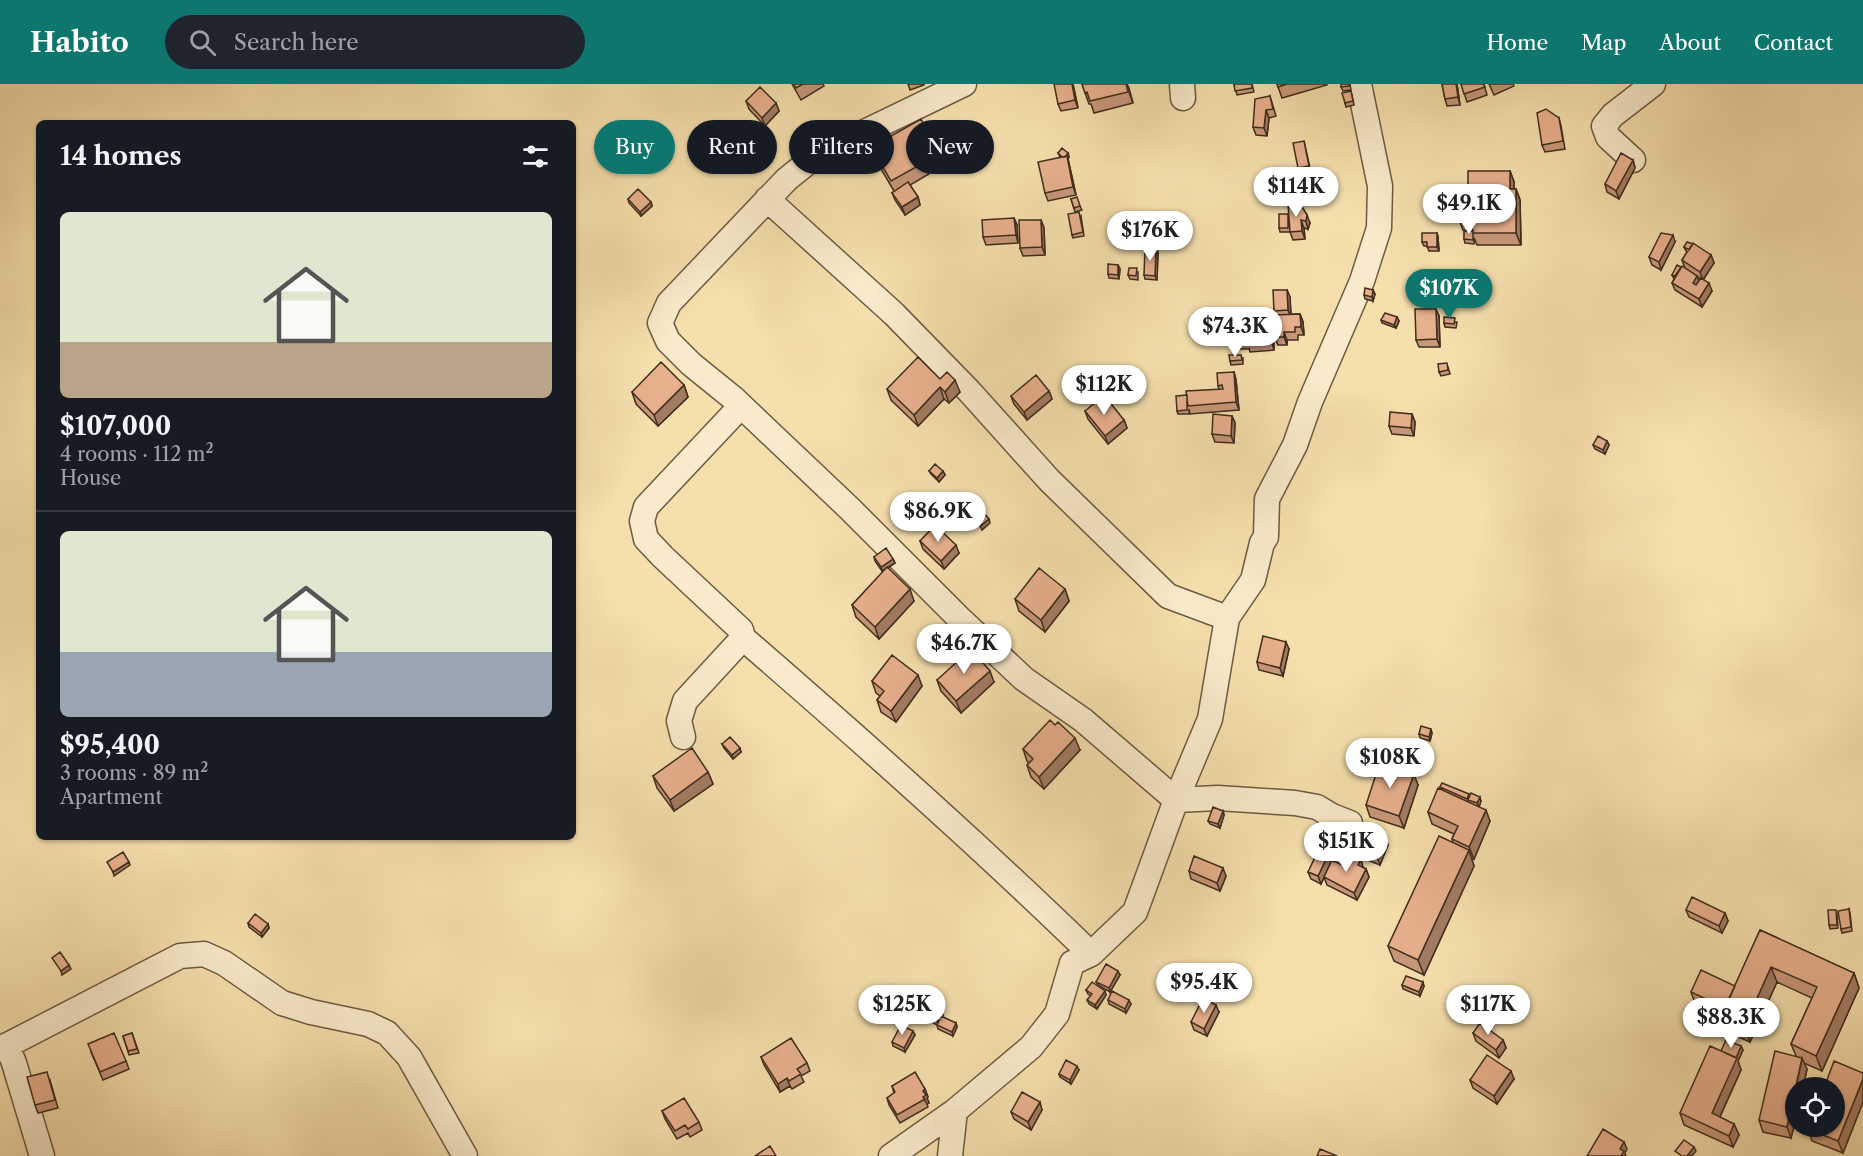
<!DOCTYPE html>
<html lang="en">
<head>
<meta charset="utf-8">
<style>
  :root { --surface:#171b24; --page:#20242c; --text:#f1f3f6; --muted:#9ea1a6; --line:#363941; --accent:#0f766e }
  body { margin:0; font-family:"Libre Caslon Text",serif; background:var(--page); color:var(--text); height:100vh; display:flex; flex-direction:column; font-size:22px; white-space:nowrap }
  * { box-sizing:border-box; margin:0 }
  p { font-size:20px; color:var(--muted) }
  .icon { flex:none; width:33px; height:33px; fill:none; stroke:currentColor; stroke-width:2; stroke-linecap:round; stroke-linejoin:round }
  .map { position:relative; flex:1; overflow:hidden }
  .drawer { position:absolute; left:36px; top:36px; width:540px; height:720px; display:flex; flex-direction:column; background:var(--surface); border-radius:9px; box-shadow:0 2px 4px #0004 }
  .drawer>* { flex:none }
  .top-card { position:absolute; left:594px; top:36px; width:570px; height:54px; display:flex; gap:12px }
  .fabs { position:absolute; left:1785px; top:993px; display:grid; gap:12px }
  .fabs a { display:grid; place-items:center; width:60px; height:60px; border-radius:50%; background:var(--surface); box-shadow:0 2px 4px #0004; font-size:30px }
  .price { position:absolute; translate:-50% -51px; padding:0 14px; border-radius:21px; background:#fff; color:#222; font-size:20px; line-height:39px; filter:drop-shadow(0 2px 3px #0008) }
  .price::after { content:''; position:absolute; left:50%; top:36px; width:18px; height:14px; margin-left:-9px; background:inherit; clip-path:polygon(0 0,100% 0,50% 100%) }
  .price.current { background:var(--accent); color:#fff }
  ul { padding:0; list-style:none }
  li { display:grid; align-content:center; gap:12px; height:318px; padding:0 24px }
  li+li { border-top:2px solid var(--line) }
  li span { display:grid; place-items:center; height:186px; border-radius:9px; color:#555 }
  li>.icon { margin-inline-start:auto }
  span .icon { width:108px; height:108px; fill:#fffc; stroke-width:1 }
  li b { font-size:26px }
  h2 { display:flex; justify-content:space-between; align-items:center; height:72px; padding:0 24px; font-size:26px }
  .tag { padding:0 21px; border-radius:27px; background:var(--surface); box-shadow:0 2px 4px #0004; font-size:21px; line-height:54px }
  .tag.current { background:var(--accent); color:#fff }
  header { display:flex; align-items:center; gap:36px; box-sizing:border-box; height:84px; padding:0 30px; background:var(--accent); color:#fff }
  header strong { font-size:28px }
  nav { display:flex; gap:33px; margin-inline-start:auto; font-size:21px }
  .search { width:420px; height:54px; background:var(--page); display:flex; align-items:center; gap:15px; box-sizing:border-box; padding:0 21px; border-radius:33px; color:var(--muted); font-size:22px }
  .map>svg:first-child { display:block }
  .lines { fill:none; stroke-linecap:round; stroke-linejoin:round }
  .minor-casing { stroke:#6d5a40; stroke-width:27 }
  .minor { stroke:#f8eaca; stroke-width:24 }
  .wall { fill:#c79779; stroke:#402d1c; stroke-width:1.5 }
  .shaded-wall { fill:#a27b63; stroke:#402d1c; stroke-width:1.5 }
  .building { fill:#e7b08d; stroke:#402d1c; stroke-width:1.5 }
</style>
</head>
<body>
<header>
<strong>Habito</strong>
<div class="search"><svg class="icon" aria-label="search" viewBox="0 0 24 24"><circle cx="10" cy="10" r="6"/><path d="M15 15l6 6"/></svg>Search here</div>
<nav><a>Home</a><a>Map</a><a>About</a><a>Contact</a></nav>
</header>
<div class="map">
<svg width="1863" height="1072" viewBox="0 0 1863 1072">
  <rect width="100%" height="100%" fill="#f5dfad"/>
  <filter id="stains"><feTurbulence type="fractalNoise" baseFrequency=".00333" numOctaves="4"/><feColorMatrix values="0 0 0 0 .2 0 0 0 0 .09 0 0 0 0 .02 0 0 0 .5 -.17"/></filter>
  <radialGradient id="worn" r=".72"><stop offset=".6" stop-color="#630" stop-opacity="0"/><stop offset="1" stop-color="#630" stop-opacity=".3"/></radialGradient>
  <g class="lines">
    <g class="minor-casing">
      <path id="minor" d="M964,0l-147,71 -30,24 -118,124 -9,20 8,18 23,23 42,34 116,110 110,110 65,61 59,41 93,80 42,-2 77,5 22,4 15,9 18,7
        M1182,0l1,14
        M1633,76l-25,-23 -4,-11 9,-11 40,-31
        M767,115l127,115 75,77 80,89 119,116 59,22
        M743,554c119,103 236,207 348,316
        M683,653l-4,-16 6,-20 58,-63 -2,-8 -78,-73 -17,-18 -4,-18 4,-14 95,-101
        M7,961l7,18 28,93
        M0,965l180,-93 24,-2 20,9 58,40 29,9 57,12 19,9 22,24 56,99
        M891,1072l64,-45 76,-64 26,-33 15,-51 19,-9 44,-42 41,-112 34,-81 17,-101 26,-38 9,-37 4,-6 1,-38 28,-54 15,-43 52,-121 17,-53 1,-42 -21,-102
        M950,1072l5,-45"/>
    </g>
    <use href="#minor" class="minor"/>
  </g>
  <path class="wall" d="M792,0h31l1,2 -23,14z
    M908,0h16v1l-14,5z
    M1073,0l5,24 -17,3 -3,-7z
    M1082,0h45l6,19 -39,10 -3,-9h-2z
    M1234,0h18l2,8 -17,3z
    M1277,0h50v1l-45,13z
    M1350,0l1,6 -8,1 -2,-4z
    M1442,0h15l3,21 -13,1 -2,-7z
    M1461,0h23l3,11 -20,7z
    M1489,0h24l1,2 -20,9z
    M1352,11l2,10 -8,2 -1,-4z
    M1270,12l6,20 -7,2 -2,18 -11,-1 -3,-8z
    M746,17l30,2 3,8 -14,15 -16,-17z
    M1559,34l2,8 4,23 -20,3 -3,-7z
    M884,56h48l5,12 -14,7 6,15 -19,11 8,12 2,8 -15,10 -10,-15 -3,-7 2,-2 -16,-27 -4,-12 12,-7z
    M1304,57l9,40 -16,2 -2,-4 4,-9 -1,-2z
    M1058,69h10l1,4 -1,2 8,36 -28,6 -3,-8 15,-36z
    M1633,76l2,8 -16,31 -12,-7 -2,-8z
    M1510,87l4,11v7h2l4,11 1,45h-44l-3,-7v6l-9,-1 -1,-4 2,-8 -3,-1 -4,-11 9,-27z
    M1310,103v8h-12l-2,-4z
    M628,115l23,3 1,4 -11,10 -12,-13z
    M1071,115l9,7 2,4 -7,2z
    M1296,124l14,15 -2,6 -4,-1 1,11 -12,1 -3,-8h-10l-1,-4 9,-14z
    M1081,132l3,20 -11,2 -1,-3z
    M1014,134l3,7 1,18 -32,2 -3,-8z
    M1041,136l3,8 1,27 -22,1 -3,-8z
    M1437,149l1,4 1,14h-10l-2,-5h-3l-2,-4z
    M1675,158l-14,28 -9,-5 -3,-8z
    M1684,163l27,8 3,8 -11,17 9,11 -10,16 -27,-17 -3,-7 2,-4 -2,-4 27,6 1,-3 -15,-10 -3,-8 5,-8 -1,-1z
    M1158,169l-1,27 -12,-1 -1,-4z
    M1118,181l2,4 -1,10 -10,-1 -1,-4z
    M1138,188v8l-8,-1 -2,-4z
    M1287,206l3,7 1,17h9l3,8 1,13h-6v5h-11v5h-9l-3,-8v-22l-1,-4z
    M1373,206l2,4 -2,7 -8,-2 -1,-4z
    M1439,232l1,31h-21l-3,-7z
    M1397,233l2,4 -3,7 -14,-5 -1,-3z
    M1273,237l1,29 -24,2 -1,-4v1h-9l-2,-4z
    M1457,238l-1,6 -11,-1 -1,-4z
    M1243,274v6l-12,1 -1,-4z
    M1448,283l2,7 -9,2 -2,-4z
    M1234,288l2,8 3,30 -49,4 -1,-5v5h-11l-1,-3 42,-22 -1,-3z
    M940,295l20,13 -11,11 -5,-4 -26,27 -27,-26 -4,-11z
    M684,301l4,12 -30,29 -22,-22 -4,-12z
    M1049,307l3,8 -25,21 -13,-16 -3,-8z
    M1085,327l39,9 3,8 -19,16 -20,-25z
    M1412,330l3,8 -1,14 -22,-2 -3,-8z
    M1232,332l3,7 -1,20 -19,-1 -3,-8z
    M1607,357l2,4 -4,9 -10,-5 -2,-4z
    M929,387h14l2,4 -6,7 -8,-8z
    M920,457l39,12 -15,16 -21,-20z
    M874,473l19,2 2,4 -7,5 26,33 -35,38 -23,-22 -4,-12 33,-35 -3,1 -7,-10z
    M1065,505l4,12 -24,31 -26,-21 -4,-12z
    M1289,565l-6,27 -24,-6 -2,-8z
    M937,596l57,2 -33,31 -20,-22z
    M872,597l50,5 -26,36 -15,-10 -4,-12 3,-4 -4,-3z
    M1432,649l-2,8 -10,-3 -1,-4z
    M722,660l19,8 -8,7 -9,-11z
    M1023,665l57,1 -36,39 -13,-12 -4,-12 2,-2 -2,-2z
    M708,688l5,12 -39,27 -17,-23 -4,-12z
    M1418,701l-14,43 -34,-11 -4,-12z
    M1440,703l41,14 -2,6 11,14 -16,38 -3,-1 3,8 -50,109 -30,-14 -6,-15 65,-103 -1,-4 2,-5 -22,-10 -4,-12 13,-23z
    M1223,727l1,4 -4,13 -10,-4 -2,-3z
    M1356,750l1,4 31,7 -8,20 -23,-9 -3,-7 -1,4 -9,-3 -2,-4z
    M1336,768l-6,13h12l21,2 3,2 3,8 -12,23 -30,-15 -3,-8 -3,7 -10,-5 -3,-7z
    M1189,787l37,5 -6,15 -29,-12z
    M1849,825l1,4 2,18 -10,2 -1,-4z
    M1686,826l39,3 3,8 -6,12 -33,-16z
    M1837,830l1,14 -8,1 -1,-4z
    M248,839l20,1 1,4 -7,9 -13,-10z
    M1760,846l94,43 5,15 -37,83 -18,-8 3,6 -4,19h-7v30l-5,20 -28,-6 -4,-12 37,-64 -5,-12 21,-46 -35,-16 -27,60 -23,-10 -6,-16 2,-3 -29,-13 -3,-8 44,-6z
    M1120,891l-10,17 -12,-7 -2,-3z
    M1402,901l22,1 -4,10 -17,-7z
    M1086,906l20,5 -9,14 -8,-5 -2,-4 4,-4 -3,-2z
    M1108,916l23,4 -5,9 -17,-9z
    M917,927l26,4 -1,2 14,6 1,4 -4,9 -15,-7 -1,-4 -18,-10z
    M1219,928l-12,24 -13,-6 -3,-8z
    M913,947l2,4 -10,17 -12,-6 -1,-4z
    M132,949l7,20 -10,2 -6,-19z
    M1473,949l30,7 3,8 -7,10 -23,-17z
    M1741,962l2,4 -5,11 3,9 -21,47 14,7 5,11 -6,12 -49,-22 -4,-12 41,-62z
    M91,968l35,9 3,8 -26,11z
    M761,973l46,6 3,8 -9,5 3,6 -12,7 -2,-3 -10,6 -16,-27z
    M1079,986l-8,14 -11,-7 -1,-3z
    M1863,989v29l-20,51 -31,-12 -4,-12z
    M1514,995l-17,25 -24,-16 -3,-8z
    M50,996l8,28 -20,5 -3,-8z
    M892,1002l33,3 3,8 -1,1 2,5 -2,1 1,3 -28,16 -11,-18 -2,-7 7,-5z
    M1042,1026l-11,20 -17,-11 -3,-7z
    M662,1027l37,11 3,8 -12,7 -2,-4 -11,6 -12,-20z"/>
  <path class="shaded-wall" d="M1072,0h1l5,24 -3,-8z
    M1126,0h1l2,4 4,15z
    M1456,0h1l3,21 -2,-8z
    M776,19l3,8 -14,15 -3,-8z
    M1266,26l3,8 -2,18 -3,-8z
    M1068,69l1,4 -1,2 8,36 -13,-37z
    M1633,76l2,8 -16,31 -3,-8z
    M1510,87l4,11v18l-4,-11z
    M1516,105l4,11 1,45 -5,-12z
    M918,113l2,8 -15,10 -3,-8z
    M651,118l1,4 -11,10 -1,-4z
    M1307,131l3,8 -2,6 -2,-8z
    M1014,134l3,7 1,18 -2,-8z
    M1041,136l3,8 1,27 -3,-8z
    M1301,136l3,8 1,11 -3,-8z
    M1437,149l1,4 1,14 -2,-4z
    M1673,151l2,7 -14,28 -2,-8z
    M1156,165l2,4 -1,27 -2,-4z
    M1711,171l3,8 -11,17 -3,-8z
    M1118,181l2,4 -1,10 -1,-4z
    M1697,192l3,8 -4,6 -3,-7z
    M1709,199l3,8 -10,16 -3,-8z
    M1287,206l3,7 1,21 -3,-8z
    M1373,206l2,4 -2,7 -1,-4z
    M1436,225l3,7 1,31 -3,-8z
    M1270,229l3,8 1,29 -2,-7z
    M1300,230l3,8 1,13 -3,-8z
    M1397,233l2,4 -3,7 -2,-3z
    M1284,248l3,8v5l-3,-8z
    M1234,288l2,8 3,30 -3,-8z
    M955,296l5,12 -11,11 -4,-11z
    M684,301l4,12 -30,29 -4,-11z
    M940,303l4,12 -26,27 -4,-11z
    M1049,307l3,8 -25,21 -3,-8z
    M1412,330l3,8 -1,14 -3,-8z
    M1232,332l3,7 -1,20 -3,-7z
    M1124,336l3,8 -19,16 -3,-8z
    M1607,357l2,4 -4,9 -2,-4z
    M943,387l2,4 -6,7 -2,-4z
    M989,435l1,4 -8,7 -2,-4z
    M956,461l3,8 -15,16 -3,-8z
    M893,475l2,4 -13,8 -1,-4z
    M910,505l4,12 -35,38 -4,-12z
    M1065,505l4,12 -24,31 -4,-12z
    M1286,558l3,7 -6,27 -3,-8z
    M990,587l4,11 -33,31 -5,-12z
    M918,591l4,11 -26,36 -5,-11z
    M1431,645l1,4 -2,8 -1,-4z
    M1075,654l5,12 -36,39 -5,-12z
    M740,664l1,4 -8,7 -1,-4z
    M708,688l5,12 -39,27 -4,-11z
    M1414,690l4,11 -14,43 -5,-12z
    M1480,713l1,4 -2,6 -2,-4z
    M1486,726l4,11 -16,38 -5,-12z
    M1223,727l1,4 -4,13 -2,-4z
    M1356,750l1,4 -4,15 -1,-4z
    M1385,753l3,8 -8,20 -3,-8z
    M1333,761l3,7 -15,32 -3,-8z
    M1469,766l5,16 -50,109 -6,-15z
    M1361,775l2,8 -2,6 -3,-8z
    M129,778l1,3 -16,11 -1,-4z
    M1223,784l3,8 -6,15 -3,-8z
    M1366,785l3,8 -12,23 -3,-7z
    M1725,829l3,8 -6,12 -3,-7z
    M268,840l1,4 -7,9 -1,-4z
    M69,881l2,4 -9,6 -1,-4z
    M1771,883l6,15 -27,60 -6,-15z
    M1118,887l2,4 -10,17 -1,-4z
    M1854,889l5,15 -37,83 -6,-15z
    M1423,898l1,4 -4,10 -1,-4z
    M1105,907l1,4 -9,14 -2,-4z
    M1129,916l2,4 -5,9 -1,-4z
    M1216,921l3,7 -12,24 -3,-7z
    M942,927l1,4 -5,10 -1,-4z
    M956,939l1,4 -4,9 -1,-4z
    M913,947l2,4 -10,17 -1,-4z
    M1503,956l3,8 -7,10 -3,-8z
    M1741,962l2,4 -5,11 3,9 -25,55 -4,-12z
    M1802,974l5,11 -4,19h-7z
    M1077,982l2,4 -8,14 -1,-4z
    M1511,987l3,8 -17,25 -3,-8z
    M787,994l3,8 -10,6 -2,-8z
    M1863,995v23l-20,51 -5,-12z
    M1796,1004v30l-5,20 -4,-11z
    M925,1005l3,8 -1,1 2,5 -2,1 -4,-7v-6z
    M1040,1018l2,8 -11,20 -3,-8z
    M1734,1040l5,11 -6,12 -4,-11z
    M1624,1058l3,7 -2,4 1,3h-5l-1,-7z
    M1694,1063l2,4 -4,5h-5z"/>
  <path class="building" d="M794,0h9l-7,4z
    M1054,0h18l3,16 -17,4z
    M1082,0h44l2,8 -38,9 -3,-9 -2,1z
    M1234,0h18v4l-17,3z
    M1277,0h10l-9,3z
    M1341,0h8v2l-8,1z
    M1442,0h14l2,13 -13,2z
    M1461,0h22l2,3 -21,7z
    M760,3l16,16 -14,15 -16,-17z
    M1351,7l2,10 -8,2 -3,-10z
    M1270,12l3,13 -7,1 -2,18 -11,-1 2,-28z
    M1546,25l13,9 4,23 -21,4 -5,-32z
    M921,35l11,21 -15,9 8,13 -34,19 -17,-29 13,-7 -3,-5z
    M1304,57l5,25 -11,2 -5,-25z
    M1062,64l6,5 -3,4h-3l-4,-4z
    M1621,69l12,7 -17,31 -11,-7z
    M1067,72l6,31 -28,6 -7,-31z
    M1310,85l1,9 -16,1 -1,-9z
    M1468,87h42v18h6v44h-43l-1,-10 -13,-4v-27h9z
    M908,98l10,15 -16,10 -10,-14z
    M1296,99h13v8h-13z
    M638,105l13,13 -11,10 -12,-13z
    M1077,113l3,9 -6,2 -3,-9z
    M1288,120l8,4 5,-3 6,10 -1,6 -5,-1 1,11 -12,1z
    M1079,128l4,20 -11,3 -4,-21z
    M1279,130h9v14h-9z
    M1014,134l2,17 -33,2 -1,-17z
    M1019,136h22l1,27 -22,1z
    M1464,147h9v9l-9,-1z
    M1422,149h15v14h-10v-5h-5z
    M1661,149l12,2 -14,27 -10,-5z
    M1687,158l6,2 -4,6 -5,-3z
    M1693,159l18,12 -11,17 -18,-12z
    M1145,164l11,1 -1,27 -11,-1z
    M1108,180l10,1v10l-10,-1z
    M1677,181l4,2 -6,9 -3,-1z
    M1682,182l15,10 -4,7 3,2 5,-7 8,5 -10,16 -27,-16z
    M1129,184h8l-1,8 -8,-1z
    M1365,204l8,2 -1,7 -8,-2z
    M1273,206h14l1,20 -14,1z
    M1415,225h21l1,30 -21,1z
    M1270,229l2,30 -25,1 -2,-29z
    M1385,229l12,4 -3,8 -13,-5z
    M1300,230l1,13h-6v5h-11v5h-9v-22z
    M1237,233h9l1,28h-9z
    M1444,233l11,1 -1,6 -10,-1z
    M1229,271h12l1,5 -12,1z
    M918,273l22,22 7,-7 8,8 -10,12 -5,-5 -26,28 -27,-26z
    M661,278l23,23 -30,30 -22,-23z
    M1447,279l1,7 -9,2 -1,-8z
    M1234,288l2,30 -48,4 -2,-15 37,-2 -1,-4 -4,1 -1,-13z
    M1036,291l13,16 -25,21 -13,-16z
    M1104,311l20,25 -19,16 -20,-25z
    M1187,311v15l-10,1 -1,-15z
    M1390,328l22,2 -1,14 -22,-2z
    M1213,330l19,2 -1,20 -19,-2z
    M1598,352l9,5 -4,9 -10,-5z
    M935,380l8,7 -6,7 -8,-7z
    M982,427l7,8 -9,7 -7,-8z
    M935,441l21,20 -15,16 -21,-20z
    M886,464l7,11 -12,8 -7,-10z
    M887,483l23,22 -35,38 -23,-22z
    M1039,484l26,21 -24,31 -26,-21z
    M1263,552l23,6 -6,26 -23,-6z
    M971,565l19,22 -34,30 -19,-21z
    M892,571l26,20 -27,36 -14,-11 7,-9 -12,-10z
    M1050,636l5,5 3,-3 17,16 -36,39 -12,-12 6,-6 -10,-10z
    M1421,642l10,3 -2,8 -10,-3z
    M730,653l10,11 -8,7 -10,-11z
    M692,664l16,24 -38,28 -17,-24z
    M1380,678l34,12 -15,42 -33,-11z
    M1442,699l27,11 -2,5 -27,-12z
    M1438,704l48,22 -17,37 -17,-8 6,-13 -30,-14z
    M1471,709l9,4 -3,6 -9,-3z
    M1213,723l10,4 -5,13 -10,-3z
    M1362,744l23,9 -8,20 -23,-9z
    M1346,747l10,3 -4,15 -10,-3z
    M1439,752l30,14 -51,110 -30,-14z
    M1323,756l10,5 -15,31 -10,-4z
    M123,768l6,10 -16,10 -6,-10z
    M1348,768l13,7 -3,6 8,4 -12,24 -30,-16 8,-17 10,5z
    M1194,772l29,12 -6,15 -28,-12z
    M1692,813l33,16 -6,13 -33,-16z
    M1849,825l2,18 -10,2 -3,-18z
    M1828,826h8l1,15h-8z
    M255,830l13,10 -7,9 -13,-10z
    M1760,846l94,43 -38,83 -25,-12 26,-57 -46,-20 -27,60 -23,-11z
    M60,868l9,13 -8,6 -9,-13z
    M1106,880l12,7 -9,17 -13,-6z
    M1701,886l34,16 -10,22 -34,-16z
    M1406,892l17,6 -4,10 -17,-7z
    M1092,898l13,9 -10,14 -8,-5 5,-6 -6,-4z
    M1112,907l17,9 -4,9 -17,-9z
    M1203,914l13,7 -12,24 -13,-7z
    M922,917l20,10 -5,10 -20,-10z
    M941,932l15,7 -4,9 -15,-7z
    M1480,939l23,17 -7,10 -23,-17z
    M901,941l12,6 -9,17 -12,-6z
    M114,949l12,28 -26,11 -12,-28z
    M132,949l5,16 -9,2 -5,-15z
    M791,954l16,25 -10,6 4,5 -12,7 -2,-3 -9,6 -17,-27z
    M1726,956l15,6 -5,12 -15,-7z
    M1710,962l27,12 -25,55 22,11 -5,12 -49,-23z
    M1775,967l27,7 -15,69 -28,-7z
    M1487,971l24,16 -17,25 -24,-16z
    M1066,976l11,6 -7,14 -11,-6z
    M1834,977l29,12v6l-25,62 -30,-12 1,-3h25v-38h-10z
    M47,988l8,28 -20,5 -8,-28z
    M915,988l10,17 -2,2 3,4 -3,2 2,2 -28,16 -10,-17 8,-6 -3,-6z
    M1022,1008l18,10 -12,20 -17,-10z
    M684,1014l15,24 -11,7 -3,-4 -10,6 -13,-20z
    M1603,1045l21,13 -4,7 4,2 -3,5h-34z
    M1684,1056l10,7 -7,9h-5l-7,-5z
    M770,1062l6,10h-21z
    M1320,1065l17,7h-20z"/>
  <rect width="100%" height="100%" filter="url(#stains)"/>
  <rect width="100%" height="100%" fill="url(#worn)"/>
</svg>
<div class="fabs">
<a><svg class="icon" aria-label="locate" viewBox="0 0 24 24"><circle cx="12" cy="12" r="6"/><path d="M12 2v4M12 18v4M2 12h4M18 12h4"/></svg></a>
</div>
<b class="price" style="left:1296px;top:134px">$114K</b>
<b class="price" style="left:1469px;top:151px">$49.1K</b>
<b class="price" style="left:1150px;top:178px">$176K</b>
<b class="price current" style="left:1449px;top:236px">$107K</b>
<b class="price" style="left:1235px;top:274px">$74.3K</b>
<b class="price" style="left:1104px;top:332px">$112K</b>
<b class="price" style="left:938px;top:459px">$86.9K</b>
<b class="price" style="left:964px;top:591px">$46.7K</b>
<b class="price" style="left:1390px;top:705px">$108K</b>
<b class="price" style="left:1346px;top:789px">$151K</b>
<b class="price" style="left:1204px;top:930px">$95.4K</b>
<b class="price" style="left:902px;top:952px">$125K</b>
<b class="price" style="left:1488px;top:952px">$117K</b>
<b class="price" style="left:1731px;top:965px">$88.3K</b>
<div class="top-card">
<a class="tag current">Buy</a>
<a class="tag">Rent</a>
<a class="tag">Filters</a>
<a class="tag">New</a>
</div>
<section class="drawer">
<h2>14 homes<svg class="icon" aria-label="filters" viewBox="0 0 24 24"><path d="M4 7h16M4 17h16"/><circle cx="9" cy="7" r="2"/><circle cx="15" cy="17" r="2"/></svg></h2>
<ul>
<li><span style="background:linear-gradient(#dfe7d0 70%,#b9a48a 0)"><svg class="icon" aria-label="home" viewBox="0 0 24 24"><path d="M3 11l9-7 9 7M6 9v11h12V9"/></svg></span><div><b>$107,000</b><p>4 rooms · 112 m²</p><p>House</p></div></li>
<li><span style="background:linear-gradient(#dfe7d0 65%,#9aa5b1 0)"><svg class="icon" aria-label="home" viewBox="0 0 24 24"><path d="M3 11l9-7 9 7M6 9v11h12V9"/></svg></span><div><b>$95,400</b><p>3 rooms · 89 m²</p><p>Apartment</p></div></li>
</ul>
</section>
</div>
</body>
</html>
